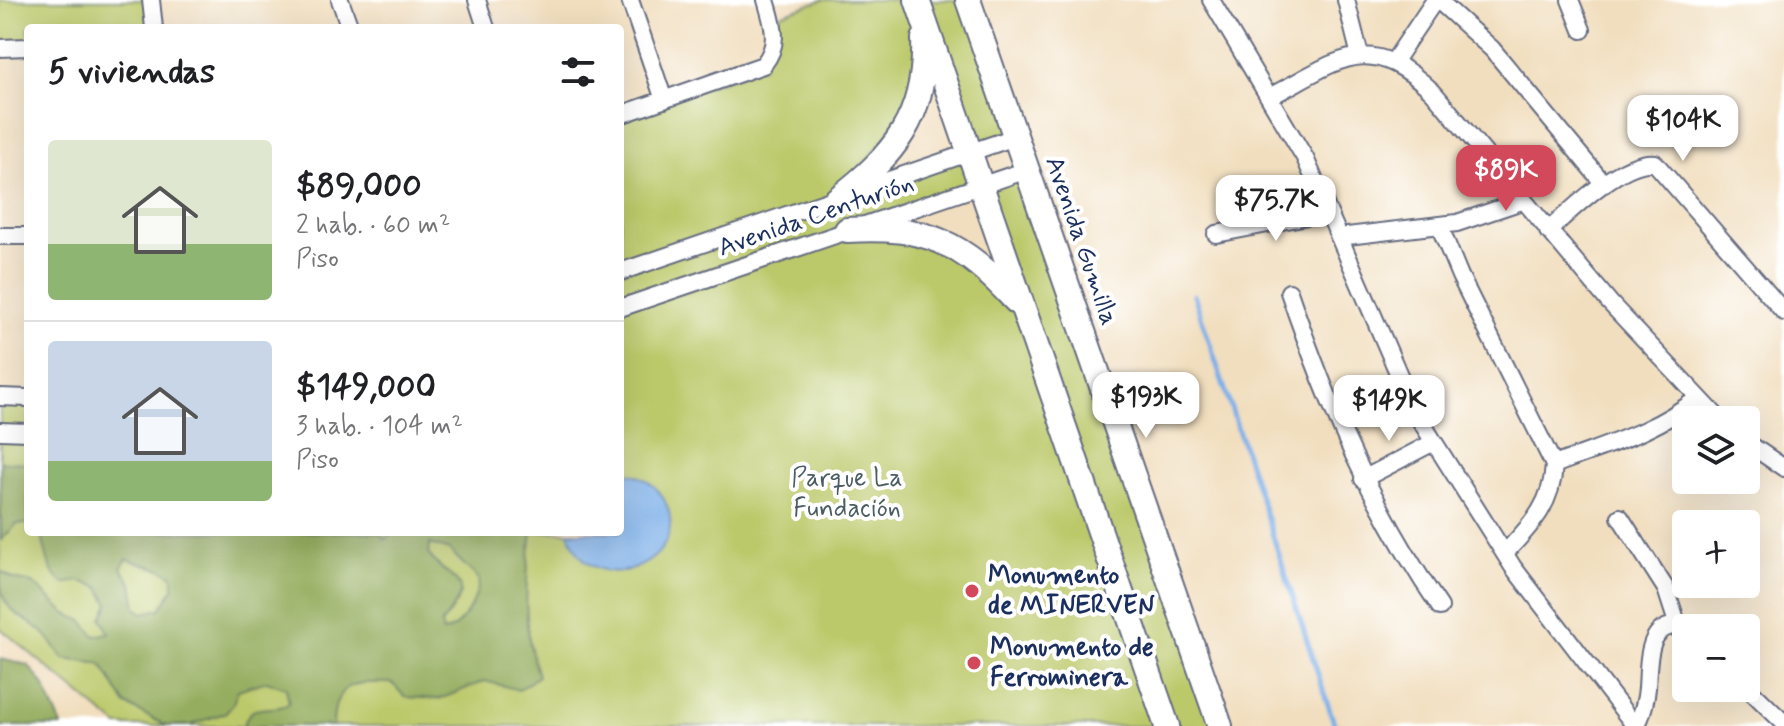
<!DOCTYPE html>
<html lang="es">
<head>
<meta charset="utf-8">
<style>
  :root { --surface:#fff; --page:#f2f2f2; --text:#202124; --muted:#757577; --line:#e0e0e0; --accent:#d1495b }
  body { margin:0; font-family:Mynerve,sans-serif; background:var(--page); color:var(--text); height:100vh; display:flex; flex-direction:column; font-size:30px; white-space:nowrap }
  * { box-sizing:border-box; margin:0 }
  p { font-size:26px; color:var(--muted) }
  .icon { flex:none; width:44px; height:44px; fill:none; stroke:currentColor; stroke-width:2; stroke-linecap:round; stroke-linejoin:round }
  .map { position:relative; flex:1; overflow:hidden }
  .drawer { position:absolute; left:24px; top:24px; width:600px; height:512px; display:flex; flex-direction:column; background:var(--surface); border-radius:8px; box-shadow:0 8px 32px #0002 }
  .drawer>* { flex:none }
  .fabs { position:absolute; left:1672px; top:406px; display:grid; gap:16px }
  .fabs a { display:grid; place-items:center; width:88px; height:88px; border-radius:8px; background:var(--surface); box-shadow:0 8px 32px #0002; font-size:40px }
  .price { position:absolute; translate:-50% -68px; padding:0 18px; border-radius:16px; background:#fff; color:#222; font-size:26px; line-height:52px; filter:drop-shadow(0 2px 4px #0008) }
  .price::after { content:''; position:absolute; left:50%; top:48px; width:24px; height:18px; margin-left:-12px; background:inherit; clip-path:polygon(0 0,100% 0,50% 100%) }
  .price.active { background:var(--accent); color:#fff }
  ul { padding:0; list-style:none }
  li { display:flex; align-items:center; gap:24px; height:200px; padding:0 24px }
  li+li { border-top:2px solid var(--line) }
  li span { display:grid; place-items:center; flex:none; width:224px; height:160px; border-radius:8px; color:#555 }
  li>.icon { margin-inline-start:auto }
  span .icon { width:96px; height:96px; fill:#fffc; stroke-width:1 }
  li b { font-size:34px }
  h2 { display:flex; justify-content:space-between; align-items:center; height:96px; padding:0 24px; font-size:34px }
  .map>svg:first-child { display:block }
  .green { fill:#bcc96b; stroke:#6c7c64; stroke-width:2 }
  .forest { fill:#95ad5f; stroke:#586e5e; stroke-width:2; fill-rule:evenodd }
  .water { fill:#7bafe8; stroke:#4b6fa3; stroke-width:2 }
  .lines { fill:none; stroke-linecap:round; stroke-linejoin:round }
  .stream { stroke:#7bafe8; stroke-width:5 }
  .street-casing { stroke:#666c80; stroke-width:20 }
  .secondary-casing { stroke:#666c80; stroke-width:28 }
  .street { stroke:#fff; stroke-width:16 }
  .secondary { stroke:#fff; stroke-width:24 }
  .poi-dot { fill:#d1495b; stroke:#fff; stroke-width:3 }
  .labels { text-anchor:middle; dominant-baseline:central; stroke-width:8; stroke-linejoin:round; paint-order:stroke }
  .street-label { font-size:26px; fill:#1b2f5e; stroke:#fff }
  .park-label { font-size:26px; fill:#4b5d62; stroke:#fff }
  .poi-label { font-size:26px; font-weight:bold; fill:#1b2f5e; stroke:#fff; text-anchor:start }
</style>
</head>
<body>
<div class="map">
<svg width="1784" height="726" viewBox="0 0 1784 726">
  <rect width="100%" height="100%" fill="#fff"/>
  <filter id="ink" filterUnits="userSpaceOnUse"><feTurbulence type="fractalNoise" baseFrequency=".0125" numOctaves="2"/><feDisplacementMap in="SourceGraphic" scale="16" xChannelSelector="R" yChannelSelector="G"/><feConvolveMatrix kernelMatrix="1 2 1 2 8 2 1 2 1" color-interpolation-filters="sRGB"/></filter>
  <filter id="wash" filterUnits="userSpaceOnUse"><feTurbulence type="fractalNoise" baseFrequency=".006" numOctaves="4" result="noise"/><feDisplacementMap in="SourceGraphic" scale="32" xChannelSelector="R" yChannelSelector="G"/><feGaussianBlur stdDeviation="1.8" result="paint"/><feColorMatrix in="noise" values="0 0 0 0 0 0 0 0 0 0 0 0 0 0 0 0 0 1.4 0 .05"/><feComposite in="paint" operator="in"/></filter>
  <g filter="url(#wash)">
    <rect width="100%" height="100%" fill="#f1debe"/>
    <path class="green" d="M0,0h151l3,28h-126v19l-28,1z
      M822,0h93l6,16 -6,87 -80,95 -215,72v-153l144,-51 10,-49z
      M919,0h47l47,136 -42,14z
      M970,153l11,32 -130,44 68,3 104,75 144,419h-1049l-118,-98v-231l28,1v134h592v-260z
      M1025,172l192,554h-47l-187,-540z"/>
    <path class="forest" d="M0,462l28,1v61h-11l-16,16z
      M40,532h337l9,7 5,-7h141c-7,49 -10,97 6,144l-19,14 -34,-9 -45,18 -35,-2 -13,-14c-38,-1 -58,-3 -59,43h-89c5,-28 29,-11 45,-23l-3,-15 -19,-7 -29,9 -5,14 -8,9 -34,12 -24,1 -41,-21 -25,-41 -37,-5c-8,-9 -16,-24 -25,-30 -28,-19 -39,-21 -39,-58l14,8 19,4 32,30 18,8 12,15 14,-3 -7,-15 7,-14 -10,-17 -20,-6 -15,3c-20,-14 -16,-34 -24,-52zM430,544l19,6 30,29c0,18 -18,50 -36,53l-2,-8c37,-46 14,-37 -12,-69zM127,559l36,11 10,6v13l-13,20 -17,4 -7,-5 -4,-24 -11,-16z
      M0,659l28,6 15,19 19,42h-62z"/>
    <path class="water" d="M620,472c17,1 32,9 42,24 39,63 -72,114 -93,36h51z"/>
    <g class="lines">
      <path class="stream" d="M1194,295l141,431"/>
    </g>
  </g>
  <g filter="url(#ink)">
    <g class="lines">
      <g class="street-casing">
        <path id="street" d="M151,0l3,28
          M340,0l10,28
          M477,0l9,28
          M630,0l34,100
          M1211,0l94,158 110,254 98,155 122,159
          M1346,0l14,56
          M1438,0l54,49 112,135
          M1570,0l12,30
          M0,48l28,-1
          M1394,61l41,-61
          M1269,97c70,-36 98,-68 164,-5l177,211 110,117
          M620,115l143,-50c18,-21 10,-41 3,-65
          M1439,225l21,51 94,189c-2,40 -23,60 -49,88
          M1548,231c23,-21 75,-72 107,-68l129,149
          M1216,234l112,-22
          M0,236h28
          M1339,237l118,-14 65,-22
          M620,272l395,-135
          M1289,292c38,112 84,217 151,315
          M620,308l407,-138
          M0,397l28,1
          M0,431l28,1
          M1746,442l38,26
          M1554,465c54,-21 97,-31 144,-67
          M1363,479l71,-37
          M1620,517l46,72 12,37
          M1746,686l38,37
          M1637,726c5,-12 9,-25 10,-38 2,-26 -2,-72 42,-60"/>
      </g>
      <g class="secondary-casing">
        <path id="secondary" d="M917,0l250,726
          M968,0l252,726
          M836,200c58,-45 91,-83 88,-161
          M847,230c80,-5 115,12 169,71"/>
      </g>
      <use href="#street" class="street"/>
      <use href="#secondary" class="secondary"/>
    </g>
  </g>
  <g class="poi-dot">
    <circle cx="972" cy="591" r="8"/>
    <circle cx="974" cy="663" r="8"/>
  </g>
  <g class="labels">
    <g class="street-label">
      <text transform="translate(816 216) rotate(-19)">Avenida Centurión</text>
      <text transform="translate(1081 241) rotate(71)">Avenida Gumilla</text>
    </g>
    <g class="park-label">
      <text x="847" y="479">Parque La<tspan x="847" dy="30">Fundación</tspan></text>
    </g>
    <g class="poi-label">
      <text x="988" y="576">Monumento<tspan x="988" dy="30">de MINERVEN</tspan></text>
      <text x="990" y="648">Monumento de<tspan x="990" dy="30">Ferrominera</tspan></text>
    </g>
  </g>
</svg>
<div class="fabs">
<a><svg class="icon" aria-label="layers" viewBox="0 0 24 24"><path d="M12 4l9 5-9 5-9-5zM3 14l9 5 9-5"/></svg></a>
<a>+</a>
<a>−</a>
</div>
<b class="price" style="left:1683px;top:163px">$104K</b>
<b class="price active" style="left:1506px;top:213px">$89K</b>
<b class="price" style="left:1276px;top:243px">$75.7K</b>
<b class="price" style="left:1146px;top:440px">$193K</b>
<b class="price" style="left:1389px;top:443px">$149K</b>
<section class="drawer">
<h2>5 viviendas<svg class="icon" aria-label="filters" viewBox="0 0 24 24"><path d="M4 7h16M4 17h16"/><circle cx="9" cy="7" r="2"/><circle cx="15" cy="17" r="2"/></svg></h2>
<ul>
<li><span style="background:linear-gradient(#dfe7d0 65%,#8fb573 0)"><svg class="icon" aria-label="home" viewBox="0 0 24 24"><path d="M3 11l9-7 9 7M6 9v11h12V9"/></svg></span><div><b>$89,000</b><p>2 hab. · 60 m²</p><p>Piso</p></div></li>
<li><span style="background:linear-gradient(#c9d6e8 75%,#8fb573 0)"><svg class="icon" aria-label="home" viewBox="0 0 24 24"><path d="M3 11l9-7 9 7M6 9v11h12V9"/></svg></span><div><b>$149,000</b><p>3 hab. · 104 m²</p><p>Piso</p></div></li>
</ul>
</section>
</div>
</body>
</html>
